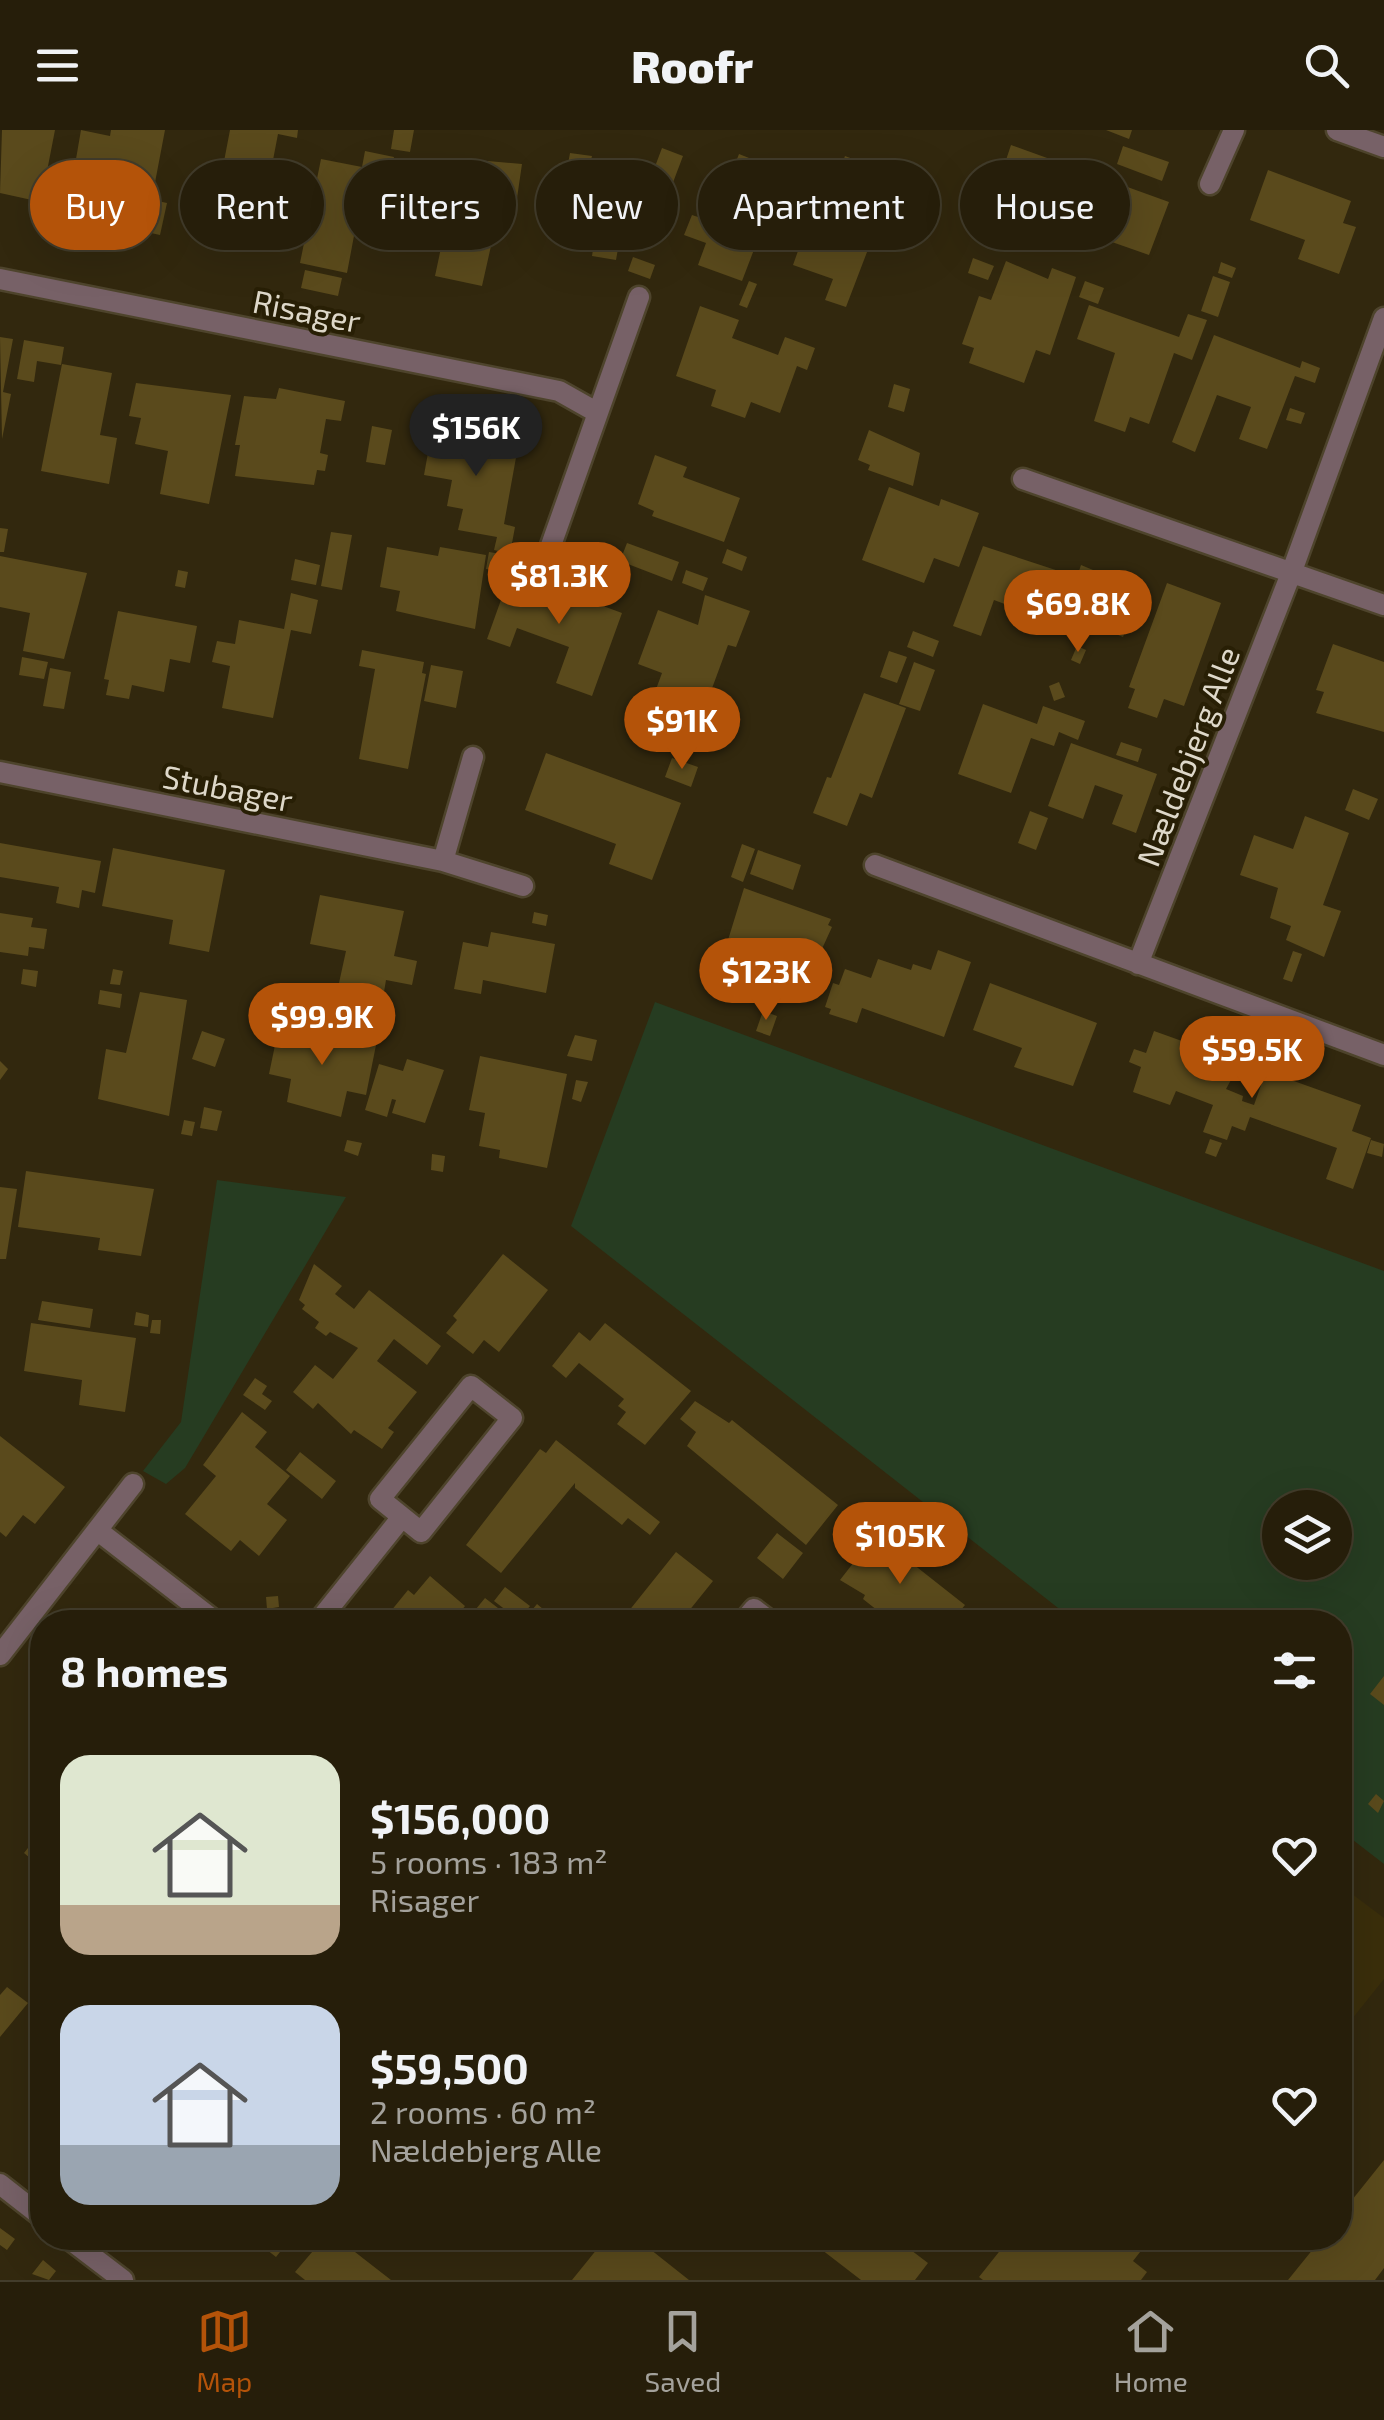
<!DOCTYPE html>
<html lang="en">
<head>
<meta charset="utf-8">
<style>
  :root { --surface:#261e0a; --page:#2e2713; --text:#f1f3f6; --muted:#a4a29c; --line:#423c2b; --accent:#b45309 }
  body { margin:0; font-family:"Exo 2",sans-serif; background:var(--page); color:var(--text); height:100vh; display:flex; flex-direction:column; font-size:38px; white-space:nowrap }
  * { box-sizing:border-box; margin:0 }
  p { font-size:32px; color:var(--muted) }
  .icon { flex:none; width:55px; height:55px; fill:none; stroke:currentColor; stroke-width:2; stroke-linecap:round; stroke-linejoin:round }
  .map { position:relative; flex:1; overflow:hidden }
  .panel { position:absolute; left:30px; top:1480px; width:1322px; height:640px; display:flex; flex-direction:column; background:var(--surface); border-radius:40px; box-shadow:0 10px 40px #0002,0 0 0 2px var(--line) }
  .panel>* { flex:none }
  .top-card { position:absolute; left:30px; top:30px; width:1325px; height:90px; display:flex; gap:20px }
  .fabs { position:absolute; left:1262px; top:1360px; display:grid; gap:20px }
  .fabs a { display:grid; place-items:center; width:90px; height:90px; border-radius:50%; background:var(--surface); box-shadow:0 10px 40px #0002,0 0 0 2px var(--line); font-size:50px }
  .price { position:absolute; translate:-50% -85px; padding:0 22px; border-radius:35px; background:var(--accent); color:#fff; font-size:32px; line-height:65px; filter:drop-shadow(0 2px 5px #0008) }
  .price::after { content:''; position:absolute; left:50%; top:60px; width:30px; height:22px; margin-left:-15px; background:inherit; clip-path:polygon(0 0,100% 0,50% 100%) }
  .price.selected { background:#222; color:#fff }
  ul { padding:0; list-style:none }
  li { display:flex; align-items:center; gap:30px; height:250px; padding:0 30px }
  li span { display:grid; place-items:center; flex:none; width:280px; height:200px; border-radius:30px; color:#555 }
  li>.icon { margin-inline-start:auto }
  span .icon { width:120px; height:120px; fill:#fffc; stroke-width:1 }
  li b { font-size:42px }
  h2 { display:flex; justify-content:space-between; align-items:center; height:120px; padding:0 30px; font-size:42px }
  .tag { padding:0 35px; border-radius:45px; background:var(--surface); box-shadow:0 10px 40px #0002,0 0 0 2px var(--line); font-size:35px; line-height:90px }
  .tag.selected { background:var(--accent); color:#fff }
  header { display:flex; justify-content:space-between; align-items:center; height:130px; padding:0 30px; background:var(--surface); font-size:45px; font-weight:800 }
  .dock { display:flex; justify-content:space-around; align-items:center; height:140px; border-top:2px solid var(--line); background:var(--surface); font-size:28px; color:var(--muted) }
  .dock a { display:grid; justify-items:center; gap:5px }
  .dock .selected { color:var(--accent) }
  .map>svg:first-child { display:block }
  .built { fill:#3a2e0b }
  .green { fill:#263c21; fill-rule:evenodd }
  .building { fill:#5a4a1c }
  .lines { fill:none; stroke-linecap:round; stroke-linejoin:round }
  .street-casing { stroke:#4e442c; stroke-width:25 }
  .street { stroke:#776167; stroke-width:20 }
  .labels { text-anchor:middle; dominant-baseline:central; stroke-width:8; stroke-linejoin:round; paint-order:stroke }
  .street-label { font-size:32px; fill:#ded8c9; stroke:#281f05 }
</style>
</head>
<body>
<header><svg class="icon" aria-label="menu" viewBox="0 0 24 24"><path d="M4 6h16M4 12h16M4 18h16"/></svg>Roofr<svg class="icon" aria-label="search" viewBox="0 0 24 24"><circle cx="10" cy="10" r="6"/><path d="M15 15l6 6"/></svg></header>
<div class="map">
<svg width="1384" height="2150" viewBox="0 0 1384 2150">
  <rect width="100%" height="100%" fill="#32280e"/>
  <path class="built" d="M1340,1755l44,33v61l-44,55z"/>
  <path class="green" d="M655,872l729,269v593l-44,-34v-208h-264l-505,-396zM1280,1378h55v54h-55z
    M217,1050l129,17 -161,271 -19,16 -23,-13 38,-49z"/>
  <path class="building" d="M2,0h53l-14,72 -41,-9z
    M81,0l29,6 1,-6h54l-12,63 -52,-10 4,-19 -29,-5z
    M230,0h68l-1,8 -19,-4 -19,99 -47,-9z
    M394,0h20l-4,22 -19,-3z
    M1106,0h26l-3,9z
    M1011,15l158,57 -20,53 -114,-40 7,-19 -43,-15z
    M1123,16l46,16 -7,19 -45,-17z
    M662,18l21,8 -20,53 -21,-8z
    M365,21l29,6 -13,68 -24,-5 -10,53 -47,-10 21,-104 41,8z
    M570,23l22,3 -3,12 24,5 -7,39 18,3 -8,45 -24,-4 2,-13 -48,-8 13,-72 9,1z
    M739,24l55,22 -8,20 -10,-4 -34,89 -44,-16 8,-22 -22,-8 8,-20 21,7z
    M845,26l60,23 -9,24 -60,-22z
    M419,30l11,1 -2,14 -11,-2z
    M488,31l34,3 -6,41 -19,-3 2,-16 -15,-3z
    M1268,40l83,31 -8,22 13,4 -17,47 -41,-15 7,-19 -55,-20z
    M415,58l85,18 -18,80 -47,-10 10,-47 -37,-8z
    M819,62l35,14 4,-10 27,9 -39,102 -21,-7 8,-21 -40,-14z
    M149,69l18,4 -7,32 -18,-4z
    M795,71l12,4 -7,19 -12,-5z
    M885,86l16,6 -6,18 -17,-6z
    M633,127l22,8 -5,14 -22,-8z
    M973,128l21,8 -6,14 -20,-7z
    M1006,131l42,18 4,-11 24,9 -26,78 -14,-5 -12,33 -55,-20 5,-15 -12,-4 17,-48 12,4z
    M1221,132l15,6 -4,10 -14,-5z
    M305,140l37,8 -4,18 -37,-8z
    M1213,146l17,6 -12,35 -17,-6z
    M749,151l8,3 -10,24 -8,-3z
    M1085,151l19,7 -6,16 -19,-7z
    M1089,175l90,32 9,-23 19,6 -15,40 -18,-7 -25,71 -19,-7 -5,15 -31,-11 21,-68 -38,-14z
    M700,176l39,14 -7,18 46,17 7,-18 30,11 -8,22 -10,-4 -17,47 -29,-11 -6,16 -34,-12 5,-16 -40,-14z
    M1214,205l86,33 2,-7 18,7 -5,15 -20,-7 -28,73 -28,-10 12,-32 -34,-12 -22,57 -23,-10z
    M0,207l13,2 -10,53 8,2 -9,45z
    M24,210l40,7 -3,18 -24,-4 -3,21 -17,-3z
    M62,234l50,9 -12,62 17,3 -8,46 -68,-13z
    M136,253l95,12 -22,109 -49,-10 8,-43 -33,-7 6,-26 -12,-2z
    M894,254l16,5 -6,23 -16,-5z
    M279,258l66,13 -4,20 -15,-2 -6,34 8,2 -3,16 -8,-1 -3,15 -79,-9 5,-31h-5l9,-49 32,3z
    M1290,278l15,5 -4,11 -15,-4z
    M433,295l86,16 -15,83 11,3 -5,27 -16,-4 3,-13 -39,-7 5,-21 -16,-3 5,-26 -28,-5z
    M372,296l20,4 -7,35 -19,-3z
    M869,300l51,23 -7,33 -45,-16 2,-5 -12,-5z
    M655,325l32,12 -4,10 57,21 -16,44 -72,-26 2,-5 -16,-7z
    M889,357l50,19 2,-7 38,14 -20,54 -25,-9 -10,25 -62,-23z
    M0,398l8,1 -4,23h-4z
    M331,402l21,3 -10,55 -21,-4z
    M627,413l52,19 -7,19 -52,-20z
    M983,416l94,31 4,-12 24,10 -22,58 -89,-33 -13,36 -28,-10z
    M387,417l51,9 2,-9 46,8 -11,74 -79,-18 4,-20 -20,-4z
    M727,419l20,8 -5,14 -20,-8z
    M489,422l18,3 -2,17 -19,-3z
    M0,426l87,17 -23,86 -41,-8 7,-38 -30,-6z
    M295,429l25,6 -4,20 -25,-5z
    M178,440l10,2 -3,16 -10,-2z
    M686,440l22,8 -5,13 -21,-8z
    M511,442l111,41 -30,83 -36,-13 13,-36 -52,-19 -7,19 -23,-8z
    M1119,443l25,10 -21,54 -24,-10z
    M1167,453l54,20 -37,103 -20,-7 -7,19 -29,-10 7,-19 -6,-2z
    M291,463l27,7 -7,34 -20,-4 -18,88 -51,-10 8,-42 -18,-4 5,-21 18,3 4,-24 45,9z
    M705,465l45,16 -14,36 -8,-2 -31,84 -49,-18 14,-38 -24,-9 20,-54 40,15z
    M118,481l79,15 -7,37 -20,-4 -6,33 -32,-7 -3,14 -23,-4 3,-15 -5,-1z
    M913,501l26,10 -6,16 -26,-10z
    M1333,514l51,18v70l-68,-19 8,-21 -8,-2z
    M1077,516l9,4 -6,14 -9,-4z
    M362,520l62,12 -2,11 4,1 -18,95 -49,-10 16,-90 -16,-3z
    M889,521l18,6 -10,26 -17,-6z
    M22,527l26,5 -4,17 -25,-4z
    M914,532l21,8 -15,41 -21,-7z
    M431,535l32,6 -7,37 -32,-7z
    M50,538l21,4 -7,37 -21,-3z
    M1059,552l6,15 -11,4 -5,-15z
    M864,563l42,15 -34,90 -12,-5 -13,33 -34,-13 14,-36 4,1z
    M983,574l54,20 6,-18 42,15 -7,19 -19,-8 -5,14 -23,-8 -20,55 -53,-19z
    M1121,612l21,7 -4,13 -22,-7z
    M1071,613l86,31 -21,59 -24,-9 11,-29 -28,-10 -12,34 -35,-13z
    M546,623l135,50 -29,77 -43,-16 7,-20 -91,-34z
    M672,628l26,9 -7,20 -26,-10z
    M1353,659l25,10 -9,21 -24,-10z
    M1030,681l18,7 -12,32 -18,-7z
    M1305,686l44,17 -26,72 18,6 -17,46 -38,-17 5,-14 -21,-8 8,-30 -38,-13 14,-40 39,14z
    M0,713l101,18 -6,32 -13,-3 -3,18 -23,-5 3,-16 -59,-10z
    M742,714l13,5 -12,33 -12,-5z
    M113,718l112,22 -16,82 -40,-8 4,-24 -71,-14z
    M758,720l43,15 -8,25 -43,-16z
    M744,758l87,31 -3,6 4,2 -17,37 -44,-16 -7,19 -40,-14z
    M320,765l84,16 -10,45 23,5 -5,24 -26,-5 -2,12 -45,-9 7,-32 -36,-7z
    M534,782l14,3 -2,11 -14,-3z
    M0,783l33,5 -2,9 16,2 -3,20 -15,-2 -1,9 -28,-4z
    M491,802l64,12 -9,49 -63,-13 -2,14 -27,-5 9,-47 25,5z
    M938,820l33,12 -27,75 -82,-29 -5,15 -28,-9 2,-5 -6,-2 8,-24 6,2 6,-16 26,9 7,-19 33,11 2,-6 18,6z
    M1293,821l9,3 -10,28 -9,-3z
    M23,839l15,2 -2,16 -15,-3z
    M113,839l10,2 -3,14 -10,-1z
    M990,853l107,40 -24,63 -59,-19 8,-19 -49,-18z
    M100,860l22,4 -2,14 -22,-4z
    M140,862l47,8 -18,116 -71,-17 8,-50 20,4z
    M763,881l14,5 -7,20 -14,-5z
    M279,896l97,19 -10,50 -19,-4 -6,26 -54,-15 4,-23 -22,-5z
    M202,901l23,8 -10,28 -23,-8z
    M1154,901l81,29 -3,7 5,2 -11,20 17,7 -1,5 12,4 12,-34 95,34 -9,26 19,7 -18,51 -27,-10 11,-31 -87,-31 -5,14 -13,-5 -5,14 -24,-8 10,-27 -37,-14 -6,14 -37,-13 8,-25 -12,-5 5,-13 12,4z
    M575,905l22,5 -5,21 -25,-5z
    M480,926l87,18 -20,94 -48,-10 1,-8 -21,-4 6,-33 -16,-3z
    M407,929l37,11 -19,53 -33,-10 4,-13 -4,-1 -5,18 -22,-7 14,-46 24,7z
    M0,931l8,8 -8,11z
    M576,950l12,2 -7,20 -9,-3z
    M204,977l18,4 -5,20 -17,-3z
    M184,990l11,2 -3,14 -11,-2z
    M1210,1009l12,4 -6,14 -11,-4z
    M347,1010l15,3 -4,13 -14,-5z
    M1371,1010l13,4 -2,13 -15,-4z
    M432,1024l13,2 -2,16 -12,-2z
    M26,1041l128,18 -13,67 -43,-6 2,-12 -82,-11z
    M0,1057l17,2 -11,70h-6z
    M503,1124l45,36 -49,62 -15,-12 -11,14 -27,-21 11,-13 -4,-4z
    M314,1134l28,22 -7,8 19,15 15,-19 72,56 -14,19 -33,-26 -17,22 40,31 -29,36 6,4 -12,17 -28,-19 -3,4 -33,-31 -5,6 -20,-17 22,-27 18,14 25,-31 -28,-16 -4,4 -11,-8 4,-6 -17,-13 3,-4 -6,-5z
    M42,1171l51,8 -3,19 -52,-8z
    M136,1182l13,3 -1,12 -14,-2z
    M152,1190h9l-1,14 -10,-1z
    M31,1193l105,15 -11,74 -46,-7 3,-25 -58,-9z
    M605,1193l86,68 -46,54 -28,-21 9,-12 -8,-6 6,-7 -45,-36 -13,15 -14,-12 27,-34 11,9z
    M255,1248l12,8 -5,8 10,7 -7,9 -22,-15z
    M695,1271l34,22 3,-3 106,85 -32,40 -119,-99 9,-14 -16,-13z
    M242,1282l25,20 -12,15 35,29 -23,28 20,16 -28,36 -19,-16 -9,11 -46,-37 31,-38 -13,-11z
    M0,1306l65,51 -30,37 -12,-9 -17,22 -6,-5z
    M556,1310l104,82 -10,13 -22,-17 -6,7 -47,-37v-5l-74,90 -35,-28 74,-96 6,4z
    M300,1322l36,29 -14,18 -36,-29z
    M777,1403l26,20 -20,26 -26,-21z
    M875,1405l18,14 -3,3 6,5 3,-4 66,52 -14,17h-59l-29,-23 2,-4 -25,-15z
    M676,1422l37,29 -33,41h-60z
    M430,1446l35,30 -6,8 8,6 18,-22 31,24h-134l26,-32 6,5z
    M505,1457l25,19 -11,14 -25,-19z
    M278,1466l1,11 -12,2 -1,-12z
    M537,1474l13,11 -6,7h-22z
    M112,1482l13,10h-21z
    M1384,1546v29l-14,-11z
    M1376,1664l8,7 -6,12 -10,-9z
    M42,1700v38l-18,-15z
    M7,1857l21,16 -28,34v-42z
    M1384,2030v108l-9,12h-87l34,-42h18v-23z
    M0,2098l15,11 -8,11 -7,-5z
    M269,2108h22l-15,19 -14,-11z
    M324,2108h13l54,42h-86l-10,-8z
    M454,2108h22l-9,10z
    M606,2108h30l53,42h-117z
    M817,2108h78l33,25 -13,17h-54l-48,-37z
    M1010,2108h141l-18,23 14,11 -6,8h-158l-4,-3z
    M43,2130l13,11 -7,9 -17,-6z"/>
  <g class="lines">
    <g class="street-casing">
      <path id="street" d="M1337,0l47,17
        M1210,54l24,-54
        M0,149l559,112 39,22
        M1023,349l361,126
        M549,421l90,-254
        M0,642l443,89 80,25
        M443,731l30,-104
        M875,735l509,190
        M1138,834l154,-393 92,-253
        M471,1256l41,32 -91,114 -41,-33z
        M97,1400l119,92
        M318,1492l84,-105
        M743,1492l11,-13 17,13
        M0,1525l133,-171
        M0,2054l42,33
        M68,2108l55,42"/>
    </g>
    <use href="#street" class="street"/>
  </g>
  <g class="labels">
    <g class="street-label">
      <text transform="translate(307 180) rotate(11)">Risager</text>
      <text transform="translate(1187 626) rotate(-69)">Nældebjerg Alle</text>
      <text transform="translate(228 657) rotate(11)">Stubager</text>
    </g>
  </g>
</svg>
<div class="fabs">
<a><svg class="icon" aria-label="layers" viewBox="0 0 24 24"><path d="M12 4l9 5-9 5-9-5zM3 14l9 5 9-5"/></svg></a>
</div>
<b class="price selected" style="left:476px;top:349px">$156K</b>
<b class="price" style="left:559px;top:497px">$81.3K</b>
<b class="price" style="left:1078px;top:525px">$69.8K</b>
<b class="price" style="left:682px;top:642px">$91K</b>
<b class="price" style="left:766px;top:893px">$123K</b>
<b class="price" style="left:322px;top:938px">$99.9K</b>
<b class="price" style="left:1252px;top:971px">$59.5K</b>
<b class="price" style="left:900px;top:1457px">$105K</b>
<div class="top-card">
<a class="tag selected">Buy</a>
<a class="tag">Rent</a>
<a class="tag">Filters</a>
<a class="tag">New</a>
<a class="tag">Apartment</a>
<a class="tag">House</a>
</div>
<section class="panel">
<h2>8 homes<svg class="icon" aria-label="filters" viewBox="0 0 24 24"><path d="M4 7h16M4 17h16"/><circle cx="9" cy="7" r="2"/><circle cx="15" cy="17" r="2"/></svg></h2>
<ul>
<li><span style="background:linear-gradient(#dfe7d0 75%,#b9a48a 0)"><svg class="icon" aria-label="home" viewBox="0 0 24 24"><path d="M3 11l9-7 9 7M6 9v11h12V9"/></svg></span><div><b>$156,000</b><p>5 rooms · 183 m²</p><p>Risager</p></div><svg class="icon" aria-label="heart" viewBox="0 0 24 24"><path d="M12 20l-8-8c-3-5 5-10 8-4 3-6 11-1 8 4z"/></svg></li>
<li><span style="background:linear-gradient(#c9d6e8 70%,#9aa5b1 0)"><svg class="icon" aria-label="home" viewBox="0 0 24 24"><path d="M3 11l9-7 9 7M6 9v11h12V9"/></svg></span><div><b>$59,500</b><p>2 rooms · 60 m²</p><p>Nældebjerg Alle</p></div><svg class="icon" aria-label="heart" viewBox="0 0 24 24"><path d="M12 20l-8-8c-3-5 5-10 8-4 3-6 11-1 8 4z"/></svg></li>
</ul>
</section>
</div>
<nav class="dock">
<a class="selected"><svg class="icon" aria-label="map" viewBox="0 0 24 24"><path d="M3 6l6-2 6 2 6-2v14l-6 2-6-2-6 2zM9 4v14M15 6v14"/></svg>Map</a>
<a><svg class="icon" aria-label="saved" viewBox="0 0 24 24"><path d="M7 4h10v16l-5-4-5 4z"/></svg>Saved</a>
<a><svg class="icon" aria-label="home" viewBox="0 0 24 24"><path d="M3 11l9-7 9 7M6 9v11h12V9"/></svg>Home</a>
</nav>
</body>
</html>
